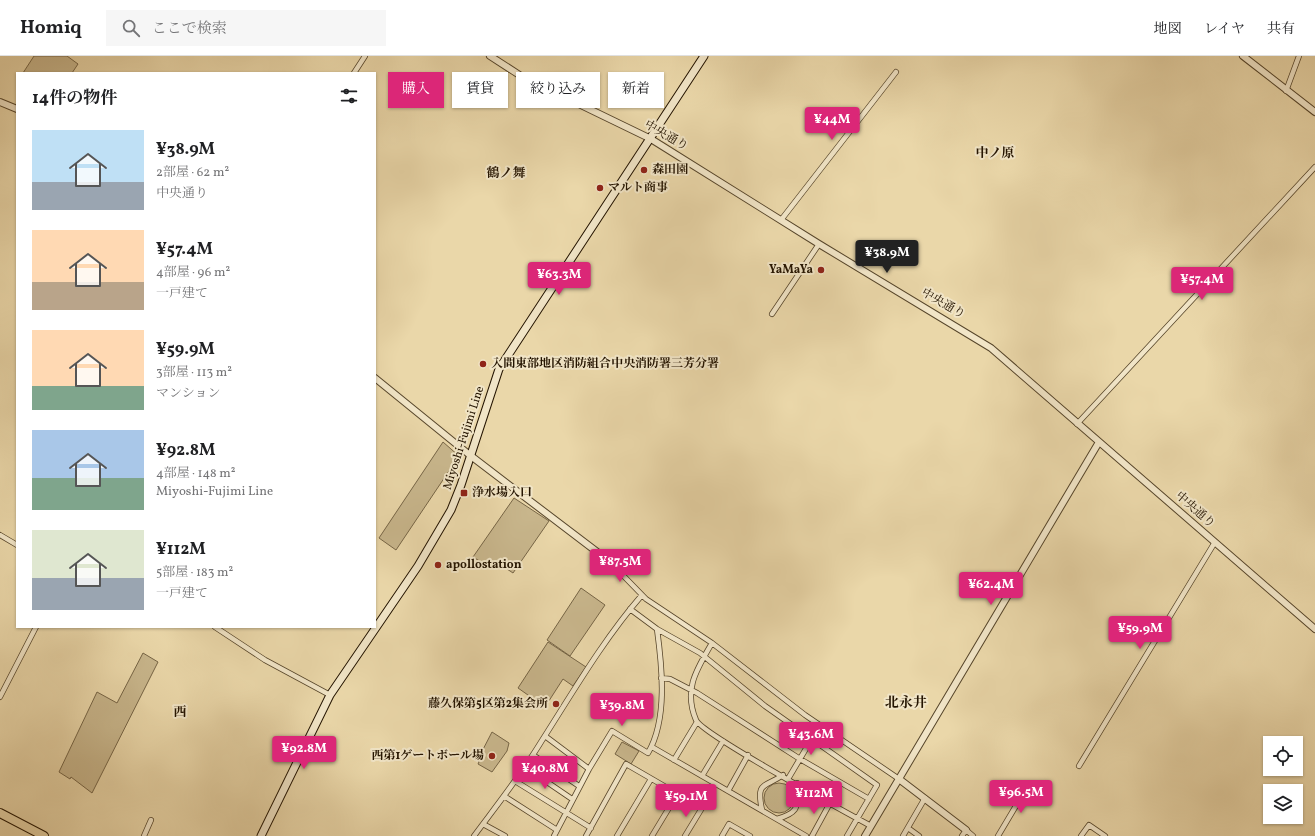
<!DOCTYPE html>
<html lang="ja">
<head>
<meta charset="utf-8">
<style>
  :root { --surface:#fff; --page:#f6f6f6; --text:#202124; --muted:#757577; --line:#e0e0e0; --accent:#db2777 }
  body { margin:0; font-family:Vollkorn,"Noto Serif JP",serif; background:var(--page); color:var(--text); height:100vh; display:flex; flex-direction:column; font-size:15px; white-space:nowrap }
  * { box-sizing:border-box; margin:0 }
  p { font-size:13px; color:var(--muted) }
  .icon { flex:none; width:22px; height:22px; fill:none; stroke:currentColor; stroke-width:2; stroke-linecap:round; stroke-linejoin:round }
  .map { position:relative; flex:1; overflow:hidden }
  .sheet { position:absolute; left:16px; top:16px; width:360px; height:556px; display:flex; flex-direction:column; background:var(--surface); border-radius:0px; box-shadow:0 1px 3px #0004 }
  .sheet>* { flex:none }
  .top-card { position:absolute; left:388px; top:16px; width:380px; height:36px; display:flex; gap:8px }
  .buttons { position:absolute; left:1263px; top:680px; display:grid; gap:8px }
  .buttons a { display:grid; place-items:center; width:40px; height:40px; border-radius:0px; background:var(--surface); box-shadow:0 1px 3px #0004; font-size:20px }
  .price { position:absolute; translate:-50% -34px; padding:0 9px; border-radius:4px; background:var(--accent); color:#fff; font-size:13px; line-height:26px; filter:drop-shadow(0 1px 2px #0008) }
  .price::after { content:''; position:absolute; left:50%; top:24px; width:12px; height:9px; margin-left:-6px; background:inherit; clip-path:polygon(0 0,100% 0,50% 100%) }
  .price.selected { background:#222; color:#fff }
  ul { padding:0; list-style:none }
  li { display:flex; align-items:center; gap:12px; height:100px; padding:0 16px }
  li span { display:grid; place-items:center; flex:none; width:112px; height:80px; border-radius:0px; color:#555 }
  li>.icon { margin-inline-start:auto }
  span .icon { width:48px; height:48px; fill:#fffc; stroke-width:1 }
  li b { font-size:17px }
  h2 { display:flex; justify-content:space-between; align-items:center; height:48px; padding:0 16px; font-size:17px }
  .chip { padding:0 14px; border-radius:0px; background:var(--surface); box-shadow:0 1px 3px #0004; font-size:14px; line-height:36px }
  .chip.selected { background:var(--accent); color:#fff }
  header { display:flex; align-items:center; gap:24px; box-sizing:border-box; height:56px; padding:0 20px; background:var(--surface); border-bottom:1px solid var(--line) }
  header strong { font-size:19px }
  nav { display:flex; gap:22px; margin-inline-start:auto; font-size:14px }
  .search { width:280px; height:36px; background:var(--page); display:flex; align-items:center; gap:10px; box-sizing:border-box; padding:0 14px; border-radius:0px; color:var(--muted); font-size:15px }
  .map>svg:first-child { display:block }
  .green { fill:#c8b68c; stroke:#766546 }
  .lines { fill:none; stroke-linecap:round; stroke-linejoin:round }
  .minor-casing { stroke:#56452a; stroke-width:6 }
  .tertiary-casing { stroke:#56452a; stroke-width:8 }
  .secondary-casing { stroke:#241400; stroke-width:9 }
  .trunk-casing { stroke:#241400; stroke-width:10 }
  .minor { stroke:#f1e5c7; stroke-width:4.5 }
  .tertiary { stroke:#f1e5c7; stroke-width:6 }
  .secondary { stroke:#f1e5c7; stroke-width:7 }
  .trunk { stroke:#ead7a9; stroke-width:8 }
  .poi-dot { fill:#8f2418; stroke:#f1e5c7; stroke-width:1.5 }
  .labels { text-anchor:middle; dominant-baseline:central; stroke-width:4; stroke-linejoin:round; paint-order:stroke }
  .street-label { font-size:12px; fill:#241400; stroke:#f1e5c7 }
  .poi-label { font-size:12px; font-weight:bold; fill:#241400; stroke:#f1e5c7; text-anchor:start }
  .neighbourhood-label { font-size:13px; font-weight:bold; fill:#241400; stroke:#f1e5c7 }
  .quarter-label { font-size:14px; font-weight:bold; fill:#241400; stroke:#f1e5c7 }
</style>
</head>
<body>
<header>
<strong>Homiq</strong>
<div class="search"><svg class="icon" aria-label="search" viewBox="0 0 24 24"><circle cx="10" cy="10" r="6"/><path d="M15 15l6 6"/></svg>ここで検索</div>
<nav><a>地図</a><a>レイヤ</a><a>共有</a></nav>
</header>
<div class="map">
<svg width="1315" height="780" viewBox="0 0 1315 780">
  <rect width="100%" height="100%" fill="#ead7a9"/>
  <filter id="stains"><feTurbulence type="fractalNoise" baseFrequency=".005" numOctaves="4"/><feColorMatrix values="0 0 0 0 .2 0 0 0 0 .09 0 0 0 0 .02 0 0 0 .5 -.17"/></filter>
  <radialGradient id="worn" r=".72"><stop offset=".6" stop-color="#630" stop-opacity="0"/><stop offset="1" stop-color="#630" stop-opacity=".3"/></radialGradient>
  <path class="green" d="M34,0h33l11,8 -6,9h-49z
    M443,386l16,14 -63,94 -17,-12z
    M514,442l35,23 -36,52 -18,-12 -4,7 -18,-11z
    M581,532l24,17 -35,51 -23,-16z
    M548,586l38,25 -13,19 -10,-7 -18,28 -27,-19z
    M143,597l15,9 -66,131 -21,-16 -1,2 -11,-7 38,-80 20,11z
    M492,676l17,11 -2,8 -15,21 -14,-8 1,-2 -2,-1z
    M622,686l17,9 -8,13 -16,-10z
    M764 742a15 15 0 1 1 30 0a15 15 0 1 1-30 0Z"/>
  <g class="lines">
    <g class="minor-casing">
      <path id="minor" d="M354,17l11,-17
        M1286,35l13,-35
        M781,164l115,-148
        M772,258l47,-70
        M1077,368l238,-257
        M0,479l17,10
        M609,505l37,38 66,44 93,72 94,64
        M630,553l27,20 43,24 65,53 112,79 -30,51
        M215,571l50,33 65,35
        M712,587c-15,26 -29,46 -16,77 6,14 151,93 175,106
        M661,622l9,1 27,14 103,66 69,40
        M0,641l36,-70
        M545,680l44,33
        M652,691l154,89
        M533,699l46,31
        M674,704l23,-38
        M1079,710l136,-224
        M525,711l47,32
        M702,720l21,-35
        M788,723l32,-54
        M515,725l76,47
        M728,735l20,-36
        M504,740l53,34
        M762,754c-6,-29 2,-22 21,-35
        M777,763c27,-8 18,-15 20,-36
        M483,768l22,12
        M908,772l11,8
        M144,780l7,-16
        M474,780c23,-31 47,-61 67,-94 32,-50 62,-102 101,-147
        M554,780l35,-67 23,-38 36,22c20,-34 14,-87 9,-124
        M586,780l40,-72 76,44 -17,28
        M617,780l34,-57
        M652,780l26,-43
        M722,780l7,-12 21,12
        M812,780l18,-33
        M903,780l22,-38
        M962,780l4,-6 7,6
        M998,780l31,-52
        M1081,780l8,-11 16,11"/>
    </g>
    <g class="tertiary-casing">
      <path id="tertiary" d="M490,0l31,20 130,63 168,105 172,104 324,281
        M1243,0l72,56
        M0,46l17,7
        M375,322l96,78 138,105
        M899,723l67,51
        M865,780l234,-394"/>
    </g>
    <g class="secondary-casing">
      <path id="secondary" d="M261,780l69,-141 88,-129 33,-56 10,-25 38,-116 205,-313"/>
    </g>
    <g class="trunk-casing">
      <path id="trunk" d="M0,757l44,23"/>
    </g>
    <use href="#minor" class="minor"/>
    <use href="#tertiary" class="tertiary"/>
    <use href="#secondary" class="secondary"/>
    <use href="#trunk" class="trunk"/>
  </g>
  <g class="poi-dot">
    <circle cx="644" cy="114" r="4"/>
    <circle cx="600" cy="132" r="4"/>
    <circle cx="821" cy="214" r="4"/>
    <circle cx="483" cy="308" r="4"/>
    <rect x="460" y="433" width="8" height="8" rx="2"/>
    <circle cx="438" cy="509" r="4"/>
    <circle cx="556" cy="648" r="4"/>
    <circle cx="492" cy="700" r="4"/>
  </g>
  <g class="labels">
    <g class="street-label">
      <text transform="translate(666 80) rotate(30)">中央通り</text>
      <text transform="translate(943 248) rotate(30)">中央通り</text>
      <text transform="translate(464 382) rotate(-72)">Miyoshi-Fujimi Line</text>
      <text transform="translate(1195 454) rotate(41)">中央通り</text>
    </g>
    <g class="poi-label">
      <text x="652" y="114">森田園</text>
      <text x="608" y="132">マルト商事</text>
      <text x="813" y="214" text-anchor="end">YaMaYa</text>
      <text x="491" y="308">入間東部地区消防組合中央消防署三芳分署</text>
      <text x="472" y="437">浄水場入口</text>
      <text x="446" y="509">apollostation</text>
      <text x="548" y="648" text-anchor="end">藤久保第5区第2集会所</text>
      <text x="484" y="700" text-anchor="end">西第1ゲートボール場</text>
    </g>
    <g class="neighbourhood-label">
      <text x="995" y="98">中ノ原</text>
      <text x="506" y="118">鶴ノ舞</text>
      <text x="180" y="657">西</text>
    </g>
    <g class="quarter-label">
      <text x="906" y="647">北永井</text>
    </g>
  </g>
  <rect width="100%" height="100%" filter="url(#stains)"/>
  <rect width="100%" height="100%" fill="url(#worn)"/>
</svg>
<div class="buttons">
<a><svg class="icon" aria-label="locate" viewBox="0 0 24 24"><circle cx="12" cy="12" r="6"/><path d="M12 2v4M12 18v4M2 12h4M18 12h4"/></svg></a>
<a><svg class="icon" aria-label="layers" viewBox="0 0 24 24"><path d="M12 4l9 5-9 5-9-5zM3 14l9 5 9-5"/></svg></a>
</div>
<b class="price" style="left:832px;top:85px">¥44M</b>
<b class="price selected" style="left:887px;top:218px">¥38.9M</b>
<b class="price" style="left:559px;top:240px">¥63.3M</b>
<b class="price" style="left:1202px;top:245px">¥57.4M</b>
<b class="price" style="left:620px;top:527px">¥87.5M</b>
<b class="price" style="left:991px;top:550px">¥62.4M</b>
<b class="price" style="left:1140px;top:594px">¥59.9M</b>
<b class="price" style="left:622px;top:671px">¥39.8M</b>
<b class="price" style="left:811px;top:700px">¥43.6M</b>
<b class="price" style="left:304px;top:714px">¥92.8M</b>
<b class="price" style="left:545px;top:734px">¥40.8M</b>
<b class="price" style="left:1021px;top:758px">¥96.5M</b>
<b class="price" style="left:814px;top:759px">¥112M</b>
<b class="price" style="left:686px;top:762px">¥59.1M</b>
<div class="top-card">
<a class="chip selected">購入</a>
<a class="chip">賃貸</a>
<a class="chip">絞り込み</a>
<a class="chip">新着</a>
</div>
<section class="sheet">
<h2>14件の物件<svg class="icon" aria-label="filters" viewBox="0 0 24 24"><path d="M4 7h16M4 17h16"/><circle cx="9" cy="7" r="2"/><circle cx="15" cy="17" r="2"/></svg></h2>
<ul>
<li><span style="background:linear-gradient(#bfe0f5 65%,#9aa5b1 0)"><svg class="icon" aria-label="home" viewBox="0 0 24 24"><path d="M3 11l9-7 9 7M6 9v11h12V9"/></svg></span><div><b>¥38.9M</b><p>2部屋 · 62 m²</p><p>中央通り</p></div></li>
<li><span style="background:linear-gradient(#ffd9b3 65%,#b9a48a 0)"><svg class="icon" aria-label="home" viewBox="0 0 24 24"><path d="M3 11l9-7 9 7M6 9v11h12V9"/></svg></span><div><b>¥57.4M</b><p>4部屋 · 96 m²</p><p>一戸建て</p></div></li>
<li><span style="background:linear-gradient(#ffd9b3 70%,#7fa58c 0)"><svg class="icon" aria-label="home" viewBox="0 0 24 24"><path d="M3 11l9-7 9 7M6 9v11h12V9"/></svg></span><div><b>¥59.9M</b><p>3部屋 · 113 m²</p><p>マンション</p></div></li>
<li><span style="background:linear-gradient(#a9c7e8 60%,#7fa58c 0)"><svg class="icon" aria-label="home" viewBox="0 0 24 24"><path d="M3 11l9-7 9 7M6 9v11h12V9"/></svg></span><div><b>¥92.8M</b><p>4部屋 · 148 m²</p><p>Miyoshi-Fujimi Line</p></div></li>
<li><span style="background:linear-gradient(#dfe7d0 60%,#9aa5b1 0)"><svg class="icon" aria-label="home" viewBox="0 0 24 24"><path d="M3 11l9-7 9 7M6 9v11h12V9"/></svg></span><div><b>¥112M</b><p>5部屋 · 183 m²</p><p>一戸建て</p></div></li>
</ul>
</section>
</div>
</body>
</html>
